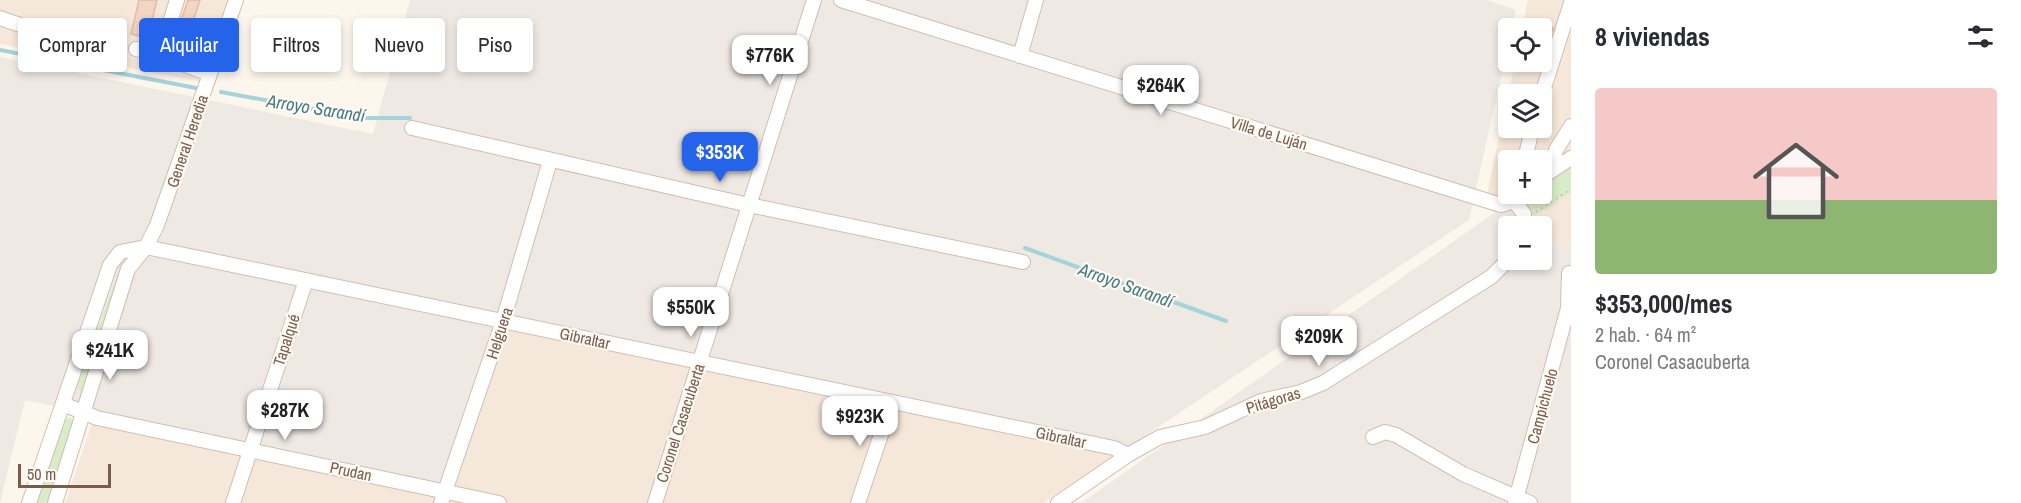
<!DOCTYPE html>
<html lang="es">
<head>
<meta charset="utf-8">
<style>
  :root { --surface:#fff; --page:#f2f2f3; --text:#2b2b33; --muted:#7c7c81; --accent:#2563eb }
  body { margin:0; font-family:"Archivo Narrow",sans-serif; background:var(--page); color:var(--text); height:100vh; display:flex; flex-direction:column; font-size:22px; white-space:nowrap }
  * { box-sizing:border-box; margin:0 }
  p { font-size:20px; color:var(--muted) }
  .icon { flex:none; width:33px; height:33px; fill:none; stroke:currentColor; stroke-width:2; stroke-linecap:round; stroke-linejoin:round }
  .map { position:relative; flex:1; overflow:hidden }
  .drawer { display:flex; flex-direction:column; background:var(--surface); width:450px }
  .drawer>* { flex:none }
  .top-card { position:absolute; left:18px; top:18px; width:570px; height:54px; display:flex; gap:12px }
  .fabs { position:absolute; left:1498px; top:18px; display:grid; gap:12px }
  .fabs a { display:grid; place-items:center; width:54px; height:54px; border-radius:6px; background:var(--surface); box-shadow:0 3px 9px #0003; font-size:30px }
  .scale { position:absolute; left:18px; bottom:15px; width:93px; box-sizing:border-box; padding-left:6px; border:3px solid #7a5c4d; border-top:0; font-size:16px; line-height:21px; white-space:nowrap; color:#7a5c4d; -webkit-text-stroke:4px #fffaf3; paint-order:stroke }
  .price { position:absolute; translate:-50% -51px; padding:0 14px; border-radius:12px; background:#fff; color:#222; font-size:20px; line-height:39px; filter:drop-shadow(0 2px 3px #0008) }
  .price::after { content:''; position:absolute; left:50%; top:36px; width:18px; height:14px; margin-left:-9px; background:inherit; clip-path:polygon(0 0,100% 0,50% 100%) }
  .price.current { background:var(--accent); color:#fff }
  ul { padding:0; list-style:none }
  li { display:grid; align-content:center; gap:12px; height:318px; padding:0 24px }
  li span { display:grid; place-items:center; height:186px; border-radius:6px; color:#555 }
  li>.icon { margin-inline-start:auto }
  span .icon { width:108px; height:108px; fill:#fffc; stroke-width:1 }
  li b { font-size:26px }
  h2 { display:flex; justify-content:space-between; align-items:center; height:72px; padding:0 24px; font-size:26px }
  .chip { padding:0 21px; border-radius:6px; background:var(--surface); box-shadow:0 3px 9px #0003; font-size:21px; line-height:54px }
  .chip.current { background:var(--accent); color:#fff }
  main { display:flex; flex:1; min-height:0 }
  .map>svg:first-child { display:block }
  .residential { fill:#f5e8da; fill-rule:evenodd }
  .industrial { fill:#efe9e4 }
  .green { fill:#d8ecc9 }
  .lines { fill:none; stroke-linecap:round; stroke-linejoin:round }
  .stream { stroke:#a5d3da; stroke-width:4 }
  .building { fill:#f3d5c3; stroke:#e6bba3; stroke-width:1.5 }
  .minor-casing { stroke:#d1beb0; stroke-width:16 }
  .path { stroke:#d9b8a5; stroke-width:2; stroke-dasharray:1.5 4.5; stroke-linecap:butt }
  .minor { stroke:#fff; stroke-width:14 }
  .labels { text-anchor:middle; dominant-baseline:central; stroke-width:4.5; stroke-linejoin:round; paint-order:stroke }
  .street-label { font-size:16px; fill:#7a5c4d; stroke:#fffaf3 }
  .water-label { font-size:18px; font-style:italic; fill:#437c86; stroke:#fffaf3 }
</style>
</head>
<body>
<main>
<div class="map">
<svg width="1571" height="503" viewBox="0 0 1571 503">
  <rect width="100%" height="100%" fill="#fdf6ec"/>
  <path class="residential" d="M0,0h239l-25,84 -214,-40z
    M1528,0h43v242l-8,5 -21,-14v-7h-9l-46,-32 28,-132h27v-34h-20zM1509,94h33v34h-33zM1509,160h33v34h-33z
    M489,319l626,137 -72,47h-978l30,-88z"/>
  <path class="industrial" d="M410,0h1077l29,10 -4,18h-3v13l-40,179 -354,236 -625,-136 -45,169 -420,-89 -25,103v-446l373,77z
    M1504,206l29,20h-24v34h33v-27l21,14 8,-5v261h-490z"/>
  <path class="green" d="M1571,164v28l-39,26 -6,-12 2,-12h14v-11z
    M122,261l3,2 -44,130 -4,-6z
    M70,417l3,5 -26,81h-11l28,-82z"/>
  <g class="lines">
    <path class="stream" d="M0,50l201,39
      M221,92l141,26h48
      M1025,248l201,73"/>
  </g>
  <path class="building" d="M139,0h18l-9,38 -17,-4z
    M188,0h12l-18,54 -11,-4z
    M1542,25l11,3 -9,27h-2z"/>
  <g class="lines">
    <g class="minor-casing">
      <path id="minor" d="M841,0l660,205 13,-4 7,-7
        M0,18l73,25
        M136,49c22,4 50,17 74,25
        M1020,56l16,-56
        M159,57l18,-57
        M1542,94l29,-91
        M412,128l337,77 274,57
        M1525,160l7,-32
        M1551,171l5,-21 15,-24
        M1542,177l29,-19
        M1514,201l10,13v12
        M63,404l34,14 402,85
        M1373,437l12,-5 11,3 67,39 67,29
        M29,503l81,-238 10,-13 26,-5 968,201 14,7
        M55,503l73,-234 18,-22 11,-22 79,-225
        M233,503l73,-223
        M441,503l62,-182 47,-160
        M655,503l159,-503
        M858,503l34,-101
        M1058,503l70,-48 32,-18 45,-10 56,-26 40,-9 22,-9 168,-106 18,-18
        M1515,503l53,-195 1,-35"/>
    </g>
    <path class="path" d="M1536,212l35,-23"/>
    <use href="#minor" class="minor"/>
  </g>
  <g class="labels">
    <g class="street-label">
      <text transform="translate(1269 133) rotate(17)">Villa de Luján</text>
      <text transform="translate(187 141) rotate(-71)">General Heredia</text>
      <text transform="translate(499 333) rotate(-72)">Helguera</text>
      <text transform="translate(585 338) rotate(12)">Gibraltar</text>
      <text transform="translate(286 340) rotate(-72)">Tapalqué</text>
      <text transform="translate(1273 400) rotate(-17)">Pitágoras</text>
      <text transform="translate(1542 406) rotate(-75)">Campichuelo</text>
      <text transform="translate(680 423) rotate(-72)">Coronel Casacuberta</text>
      <text transform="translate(1061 437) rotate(12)">Gibraltar</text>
      <text transform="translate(351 471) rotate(12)">Prudan</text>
    </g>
    <g class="water-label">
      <text transform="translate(316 108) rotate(9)">Arroyo Sarandí</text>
      <text transform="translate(1126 285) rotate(20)">Arroyo Sarandí</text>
    </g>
  </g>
</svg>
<div class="fabs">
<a><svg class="icon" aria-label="locate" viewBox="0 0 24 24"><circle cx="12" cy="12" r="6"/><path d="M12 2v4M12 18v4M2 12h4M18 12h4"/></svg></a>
<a><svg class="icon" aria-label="layers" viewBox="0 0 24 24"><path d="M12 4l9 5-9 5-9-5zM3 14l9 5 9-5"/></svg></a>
<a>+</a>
<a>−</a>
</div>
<div class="scale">50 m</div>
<b class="price" style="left:770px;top:86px">$776K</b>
<b class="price" style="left:1161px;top:116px">$264K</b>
<b class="price current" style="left:720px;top:183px">$353K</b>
<b class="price" style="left:691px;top:338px">$550K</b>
<b class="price" style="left:1319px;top:367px">$209K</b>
<b class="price" style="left:110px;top:381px">$241K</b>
<b class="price" style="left:285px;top:441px">$287K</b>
<b class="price" style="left:860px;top:447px">$923K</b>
<div class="top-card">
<a class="chip">Comprar</a>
<a class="chip current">Alquilar</a>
<a class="chip">Filtros</a>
<a class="chip">Nuevo</a>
<a class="chip">Piso</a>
</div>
</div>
<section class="drawer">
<h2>8 viviendas<svg class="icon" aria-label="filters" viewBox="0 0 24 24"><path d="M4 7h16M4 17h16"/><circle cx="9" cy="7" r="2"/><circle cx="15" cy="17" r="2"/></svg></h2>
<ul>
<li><span style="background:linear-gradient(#f6c9c9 60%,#8fb573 0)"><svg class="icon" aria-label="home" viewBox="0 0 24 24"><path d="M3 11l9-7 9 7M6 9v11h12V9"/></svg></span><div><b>$353,000/mes</b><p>2 hab. · 64 m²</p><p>Coronel Casacuberta</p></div></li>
</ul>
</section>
</main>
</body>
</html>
